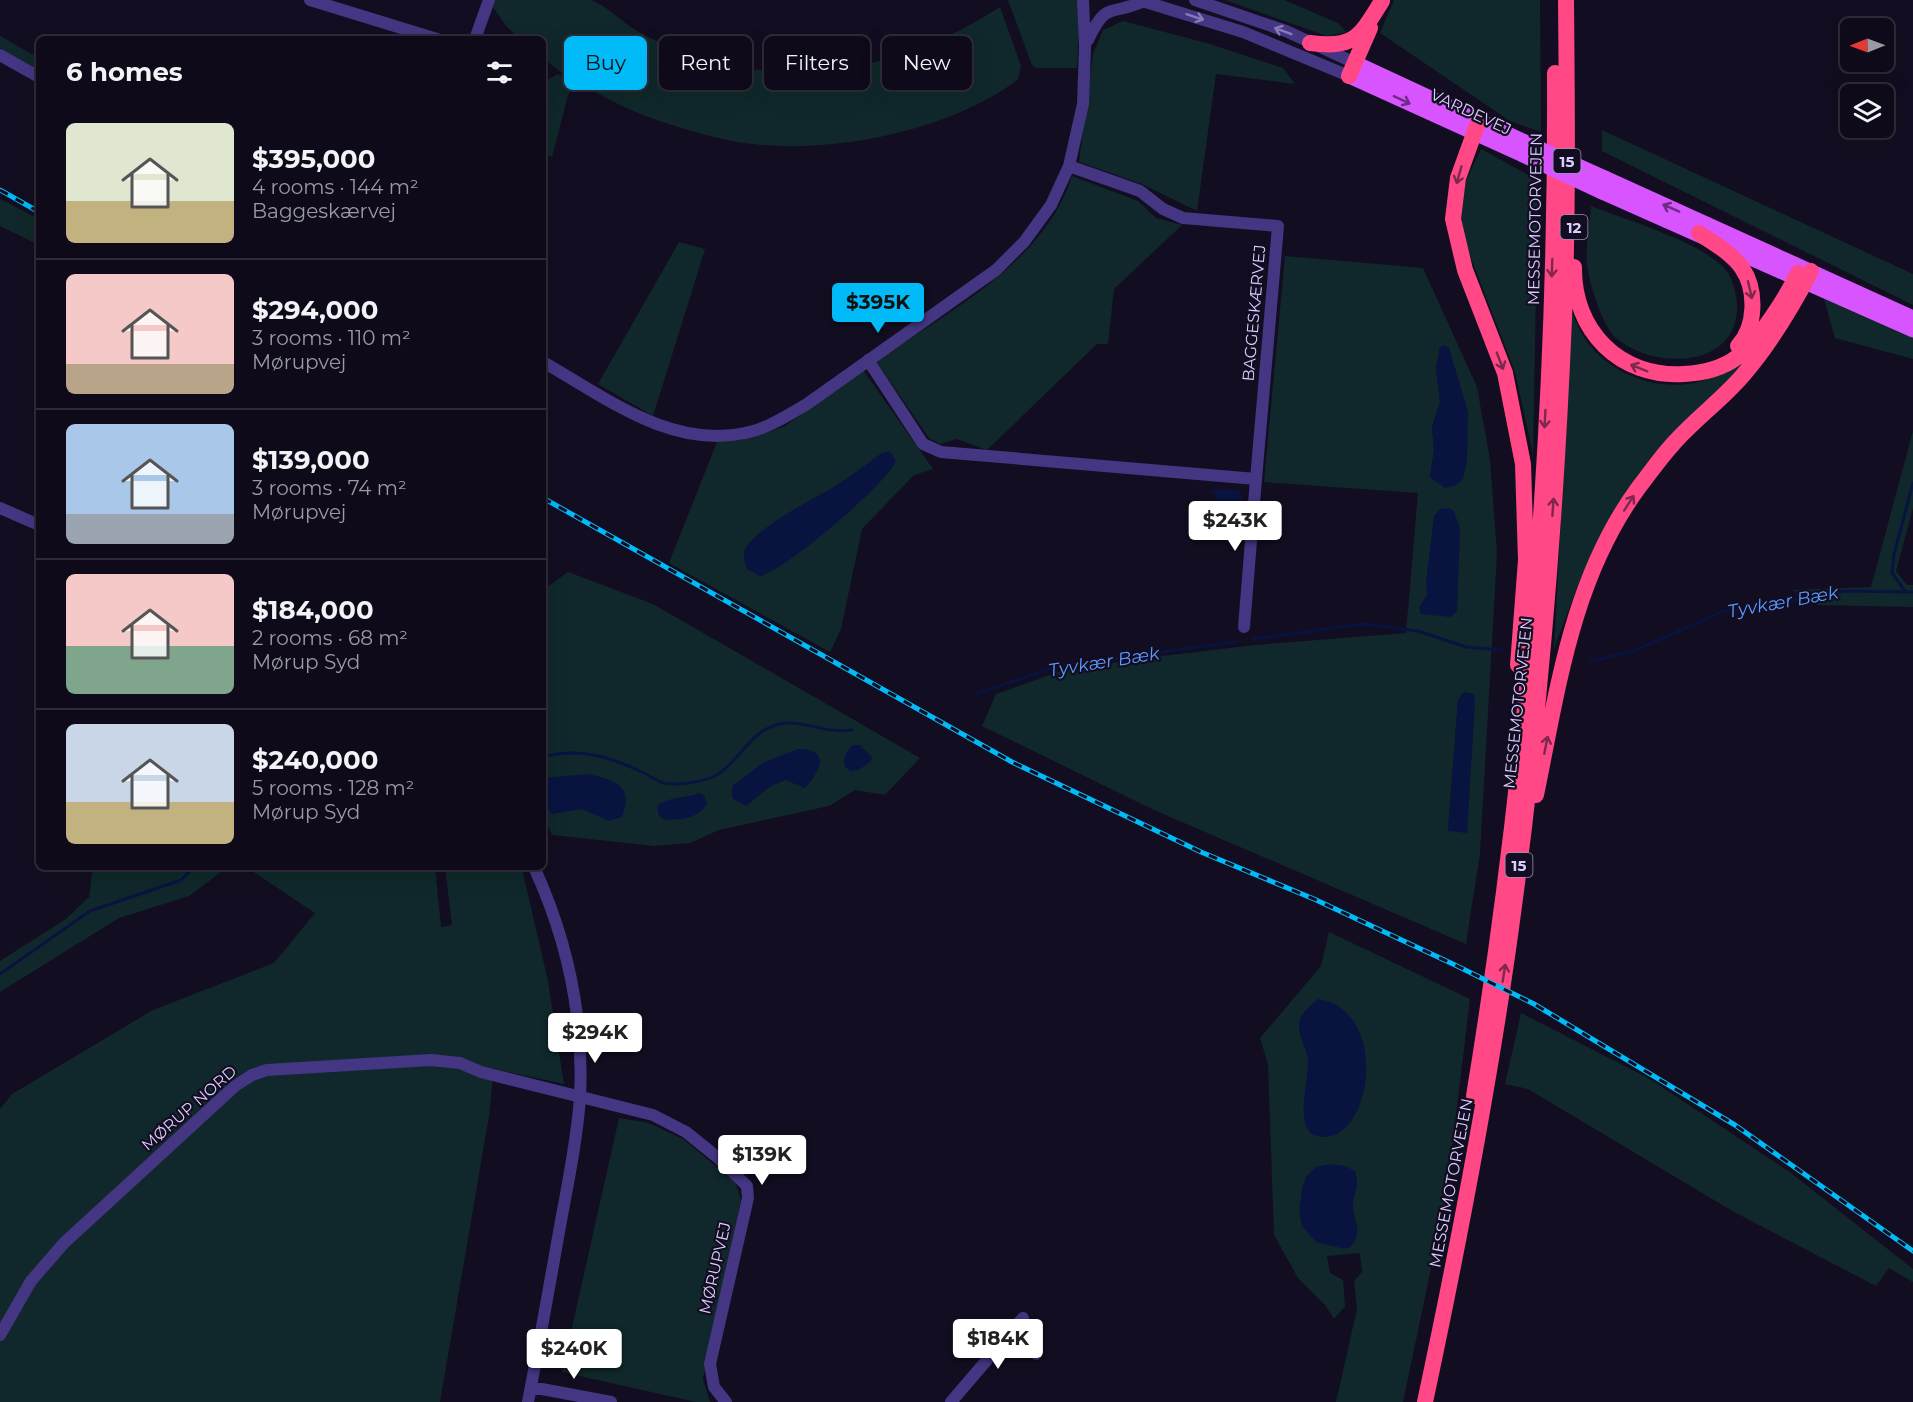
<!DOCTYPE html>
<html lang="en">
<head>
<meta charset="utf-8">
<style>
  :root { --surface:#0e0a19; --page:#171322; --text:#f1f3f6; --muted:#9b9aa2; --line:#2e2b38; --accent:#00bbf8 }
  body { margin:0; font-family:Montserrat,sans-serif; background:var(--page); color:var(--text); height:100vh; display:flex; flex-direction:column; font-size:22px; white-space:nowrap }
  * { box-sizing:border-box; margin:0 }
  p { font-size:20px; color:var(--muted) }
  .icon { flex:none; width:33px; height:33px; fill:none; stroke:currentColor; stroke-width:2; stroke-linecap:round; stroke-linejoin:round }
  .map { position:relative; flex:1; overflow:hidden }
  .side { position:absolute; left:36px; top:36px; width:510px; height:834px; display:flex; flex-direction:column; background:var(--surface); border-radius:9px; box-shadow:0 6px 24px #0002,0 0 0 2px var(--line) }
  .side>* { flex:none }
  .guide { position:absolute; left:564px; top:36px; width:570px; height:54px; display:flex; gap:12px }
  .needle { width:39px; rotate:269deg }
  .controls { position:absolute; left:1840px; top:18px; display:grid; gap:12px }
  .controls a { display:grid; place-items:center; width:54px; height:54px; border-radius:9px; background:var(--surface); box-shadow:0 6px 24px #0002,0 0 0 2px var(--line); font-size:30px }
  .price { position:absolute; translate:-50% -51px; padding:0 14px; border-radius:6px; background:#fff; color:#222; font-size:20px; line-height:39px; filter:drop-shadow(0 2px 3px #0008) }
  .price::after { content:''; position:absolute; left:50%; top:36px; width:18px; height:14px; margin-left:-9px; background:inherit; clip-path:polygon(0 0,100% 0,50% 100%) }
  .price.selected { background:var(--accent); color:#111 }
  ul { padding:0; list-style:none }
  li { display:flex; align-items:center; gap:18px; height:150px; padding:0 30px }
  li+li { border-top:2px solid var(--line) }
  li span { display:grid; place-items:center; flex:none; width:168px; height:120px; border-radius:9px; color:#555 }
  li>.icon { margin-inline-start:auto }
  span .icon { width:72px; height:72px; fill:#fffc; stroke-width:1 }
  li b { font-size:26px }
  h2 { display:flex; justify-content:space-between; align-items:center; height:72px; padding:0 30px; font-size:26px }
  .chip { padding:0 21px; border-radius:9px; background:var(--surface); box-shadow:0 6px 24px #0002,0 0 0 2px var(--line); font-size:21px; line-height:54px }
  .chip.selected { background:var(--accent); color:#111 }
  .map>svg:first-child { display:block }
  .green { fill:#10282b; fill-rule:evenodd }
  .water { fill:#08143f }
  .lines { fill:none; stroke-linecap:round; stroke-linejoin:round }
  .stream { stroke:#08143f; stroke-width:3 }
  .minor { stroke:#443682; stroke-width:12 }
  .major { stroke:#d854ff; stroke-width:15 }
  .highway { stroke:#ff4885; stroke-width:16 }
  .rail-casing { stroke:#00bbf8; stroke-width:5 }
  .rail { stroke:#130d21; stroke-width:3; stroke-dasharray:9; stroke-linecap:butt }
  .major-bridge { stroke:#d854ff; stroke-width:15 }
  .oneway { stroke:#887aba }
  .oneway2 { stroke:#6c2d85 }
  .oneway3 { stroke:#7d284e }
  .labels { text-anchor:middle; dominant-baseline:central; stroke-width:4.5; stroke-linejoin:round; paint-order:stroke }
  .shield { fill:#130d21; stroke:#9e93bc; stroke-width:1.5 }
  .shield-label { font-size:15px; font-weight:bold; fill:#dacdff }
  .street-label { font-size:16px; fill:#dacdff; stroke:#130d21 }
  .water-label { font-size:18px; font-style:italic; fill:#5b9bff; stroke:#130d21 }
</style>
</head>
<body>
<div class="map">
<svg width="1913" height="1402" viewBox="0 0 1913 1402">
  <rect width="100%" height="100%" fill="#130d21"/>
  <path class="green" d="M495,0c18,0 84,0 96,0 16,6 31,22 46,31 13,7 27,14 41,19 112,43 224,20 322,-43l21,59 -3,13 -6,5c-72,50 -189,72 -275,58 -27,-5 -57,-14 -83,-23 -28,-9 -56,-26 -82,-39l-20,77 -9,-3v-72l15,-8 10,4 -25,-20v-19h-23l-14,-13 -13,-19z
    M1008,0h69l3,4 -3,64h-40l-5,-3z
    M1225,0h59l54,23 8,9 -19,4z
    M1394,0h146l1,132 -31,-11 -130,-88z
    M1123,21l87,23 73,24 12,16 -79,-10 -19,137 -55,-27 -63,-22 14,-108 10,-24z
    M0,36l39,22v12l-39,-22z
    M1602,130l311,144v31l-311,-154z
    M1481,149l57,31 -5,274 -18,-82 -51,-132 -3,-27 5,-33z
    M1072,176l66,25 18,17 26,7 -68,64 -6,55h-11l-110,106 -30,-11 -17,5 -11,-6 -53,-77c71,-49 168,-97 196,-185z
    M0,199l39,20v26l-39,-19z
    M1591,206c35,14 107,35 132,61 10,10 13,25 14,38 2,64 -84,66 -122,32 -12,-11 -25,-51 -27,-67 -4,-20 2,-44 3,-64z
    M679,242l26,7 -52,167 -55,-32z
    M1285,256l138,12 54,119 13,73 7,93 -17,300 -14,91 -312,-134 -172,-84 14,-32 59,-21 82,-14 118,-14 151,-12 12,-140 -154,-11zM1440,347l28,65 -2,21 -36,44 4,-27 -2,-23 8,-25 -4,-34zM1457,574v37l-38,-3 8,-13zM1464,692l-16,139 10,-131z
    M1823,296l90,41v22l-78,-21z
    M1572,313c5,10 9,21 15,29 28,37 84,54 126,35 14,-7 27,-17 40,-25l-148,175 -26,55 -25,67z
    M863,370l70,99 -19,6 -52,54 -21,100 -11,23 -161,-89 48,-121 35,-4 33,-12z
    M1913,431v77l-17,63 11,14h6v22l-95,-2 -25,-15 78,-3z
    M568,572l85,32 267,154 -35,37 -30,-5 -26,16 -110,24 -29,13 -35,3 -103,-11 -9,-22v-223z
    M104,867h124l-39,29 -70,22 -119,74v-31l66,-42 23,-22 3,-25z
    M246,867h189l6,60 11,-2 -7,-58h75l3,6 25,108 16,103 -70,-15 -5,47 -49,286h-440v-293l12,-15 141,-84 121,-47 41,-50z
    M1329,932l141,67 -24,198 -43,205h-67l21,-93 -3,-28 8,-9 -2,-19 -33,3 3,17 13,7 2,26 -11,13 -9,-14 -27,-27 -24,-43 -6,-171 -8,-26 61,-72z
    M1521,1013l129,66 141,94 122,96v13l-24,-14 -13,18 -142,-74 -206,-123 -23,-5z
    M619,1118l30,5 34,16 52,43 6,18 -38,179 7,23h-14l-134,-30z"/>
  <path class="water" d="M1444,345l5,3 19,64 -1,49 -4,18 -7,6 -11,3 -15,-11 4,-27 -2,-23 8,-25 -4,-34 4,-21z
    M890,451l6,10c-8,22 -114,112 -136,115l-13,-7c-3,-7 -5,-16 -1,-22 15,-21 56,-42 77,-54 21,-11 40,-27 59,-40z
    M1211,489l28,1 4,9 -4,36z
    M1449,508l5,3 6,18 -3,83 -7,5 -29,-3 -2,-6 8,-13 -1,-14 8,-65 6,-7z
    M1464,692l10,2 1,10 -8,129 -19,-2 10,-131z
    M853,745h7l12,12 -1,4 -12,9 -8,1 -6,-4c-3,-9 2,-16 8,-22z
    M798,749c31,0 24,19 9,37l-3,2 -18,-8 -15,6 -25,20 -14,-8v-12l32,-24z
    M589,774c27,7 45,11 33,43l-13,4 -27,-12 -30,5 -9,-11v-25z
    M699,793l5,2 3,8c-8,17 -27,16 -43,17l-5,-4 -2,-10c10,-9 29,-8 42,-13z
    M1318,999c75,11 53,151 -1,137 -25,-6 -7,-59 -9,-77 -2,-12 -12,-27 -8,-40 3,-8 12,-15 18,-20z
    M1330,1164l15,2 10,5c5,17 -1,18 -2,33 -1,18 13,27 -4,44 -12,1 -20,-4 -32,-5l-15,-17 -3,-15 3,-22 4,-12 10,-10z"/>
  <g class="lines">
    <path class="stream" d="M1905,591l-13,-18 2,-19 19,-71
      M1254,639l109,-15 55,7 48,16 37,3
      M1590,661l44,-10 90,-40 122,-20 67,1
      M976,694l79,-27 179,-25
      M543,757c35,-10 69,0 101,16 10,5 15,11 29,11 12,0 33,-3 44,-9 23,-15 34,-45 63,-51 22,-5 45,10 72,6
      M0,974l90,-63 91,-31 13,-13"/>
    <path class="minor" d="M310,0l127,39
      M1139,0l104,32 106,44
      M1195,0l91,31 69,32
      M475,39l14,-39
      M1088,40c19,-40 21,-23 56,-39
      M0,55l39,22
      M868,360l55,84 18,8 315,27 22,-253 -95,-8 -20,-9 -23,-18 -71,-25
      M543,362c62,35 127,87 202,71 22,-4 43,-18 62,-29l189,-134 28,-28 27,-37 18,-39 14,-62 2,-57 -2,-47
      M0,508l39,17
      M1244,627l12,-148
      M1012,1331l24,23
      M0,1335l31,-54 33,-38 171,-157 17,-11 15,-5 164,-10 29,3 21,9 172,43 33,17 31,25 30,29 1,12 -38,166 4,23 12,15
      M531,1387l80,15
      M528,1402c11,-57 21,-114 31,-170 8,-45 18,-90 21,-135 4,-79 -13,-158 -46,-230
      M951,1402l72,-84"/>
    <path class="major" d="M1355,63l170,79
      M1349,76l174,79
      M1605,178l308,140
      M1602,192l311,138"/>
    <path class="highway" d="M1310,43c45,6 50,-7 72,-42
      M1349,76l21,-48
      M1479,120l-21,58 -5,41 12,51 40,103 18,91 3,96 -8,105
      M1699,233c14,10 33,20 43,35 15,22 14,59 -4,78
      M1574,267c-1,64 46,111 110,107 19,-1 37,-5 52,-16 21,-14 51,-62 62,-85
      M1536,795c22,-107 36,-217 103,-308 11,-14 22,-30 34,-43 22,-25 50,-45 71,-70 27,-31 48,-67 67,-103
      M1474,1096c55,-334 83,-684 81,-1023
      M1425,1402c35,-164 67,-329 89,-496 26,-194 42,-391 50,-587 4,-106 3,-213 2,-319"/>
    <g class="rail-casing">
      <path id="rail" d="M0,190l39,22
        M543,498l469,264 189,90 113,47 141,66 79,39 201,121 178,126"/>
    </g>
    <use href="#rail" class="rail"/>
    <path class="major-bridge" d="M1525,142l80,36
      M1523,155l79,37"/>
  </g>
  <defs><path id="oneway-shaft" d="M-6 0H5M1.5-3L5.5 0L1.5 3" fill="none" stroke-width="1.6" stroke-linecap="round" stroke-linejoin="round" transform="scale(1.5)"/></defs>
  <g class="oneway">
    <use href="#oneway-shaft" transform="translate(1195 17) rotate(18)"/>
    <use href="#oneway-shaft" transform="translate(1283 31) rotate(-159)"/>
  </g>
  <g class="oneway2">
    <use href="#oneway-shaft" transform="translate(1402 100) rotate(25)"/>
    <use href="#oneway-shaft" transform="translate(1671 208) rotate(-156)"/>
  </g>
  <g class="oneway3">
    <use href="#oneway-shaft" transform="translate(1459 175) rotate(106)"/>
    <use href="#oneway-shaft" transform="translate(1552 268) rotate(92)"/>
    <use href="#oneway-shaft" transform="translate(1750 290) rotate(77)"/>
    <use href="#oneway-shaft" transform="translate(1500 361) rotate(69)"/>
    <use href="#oneway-shaft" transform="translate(1639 368) rotate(-158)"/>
    <use href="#oneway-shaft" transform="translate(1545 419) rotate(93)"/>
    <use href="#oneway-shaft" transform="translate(1629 503) rotate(-57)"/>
    <use href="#oneway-shaft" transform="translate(1553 507) rotate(-86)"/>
    <use href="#oneway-shaft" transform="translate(1546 745) rotate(-79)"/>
    <use href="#oneway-shaft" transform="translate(1504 973) rotate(-81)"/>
  </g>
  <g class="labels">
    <g class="shield">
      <rect x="1553.5" y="149" width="27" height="24" rx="4.5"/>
      <rect x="1560.5" y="215" width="27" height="24" rx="4.5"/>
      <rect x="1505.5" y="853" width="27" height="24" rx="4.5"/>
    </g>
    <g class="shield-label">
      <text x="1567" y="161">15</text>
      <text x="1574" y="227">12</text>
      <text x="1519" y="865">15</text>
    </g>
    <g class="street-label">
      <text transform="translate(1471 112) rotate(25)">VARDEVEJ</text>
      <text transform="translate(1535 219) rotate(-89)">MESSEMOTORVEJEN</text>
      <text transform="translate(1254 313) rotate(-85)">BAGGESKÆRVEJ</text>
      <text transform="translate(1518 703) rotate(-84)">MESSEMOTORVEJEN</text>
      <text transform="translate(189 1108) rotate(-41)">MØRUP NORD</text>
      <text transform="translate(1451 1183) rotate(-79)">MESSEMOTORVEJEN</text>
      <text transform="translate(715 1268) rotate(-77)">MØRUPVEJ</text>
    </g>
    <g class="water-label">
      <text transform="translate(1783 602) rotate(-10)">Tyvkær Bæk</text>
      <text transform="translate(1104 662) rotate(-9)">Tyvkær Bæk</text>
    </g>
  </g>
</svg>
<div class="controls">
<a><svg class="needle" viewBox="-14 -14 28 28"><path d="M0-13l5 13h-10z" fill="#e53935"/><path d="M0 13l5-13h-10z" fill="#9b9aa2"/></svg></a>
<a><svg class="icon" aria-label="layers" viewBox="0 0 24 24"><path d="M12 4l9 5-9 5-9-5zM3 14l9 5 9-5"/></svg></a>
</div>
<b class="price selected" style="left:878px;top:334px">$395K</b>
<b class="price" style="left:1235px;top:552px">$243K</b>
<b class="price" style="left:595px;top:1064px">$294K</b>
<b class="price" style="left:762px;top:1186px">$139K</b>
<b class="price" style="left:998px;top:1370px">$184K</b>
<b class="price" style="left:574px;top:1380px">$240K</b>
<div class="guide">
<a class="chip selected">Buy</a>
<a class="chip">Rent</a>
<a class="chip">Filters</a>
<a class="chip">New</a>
</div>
<section class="side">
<h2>6 homes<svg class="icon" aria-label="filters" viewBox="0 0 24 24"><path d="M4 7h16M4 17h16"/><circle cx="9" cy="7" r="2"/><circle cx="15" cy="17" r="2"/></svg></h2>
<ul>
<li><span style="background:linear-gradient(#dfe7d0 65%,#c2b280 0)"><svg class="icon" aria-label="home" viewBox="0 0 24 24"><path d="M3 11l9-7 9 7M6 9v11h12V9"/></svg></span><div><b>$395,000</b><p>4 rooms · 144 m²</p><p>Baggeskærvej</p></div></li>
<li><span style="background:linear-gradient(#f6c9c9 75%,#b9a48a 0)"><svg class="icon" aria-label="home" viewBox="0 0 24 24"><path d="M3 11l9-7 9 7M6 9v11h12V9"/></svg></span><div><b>$294,000</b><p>3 rooms · 110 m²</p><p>Mørupvej</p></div></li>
<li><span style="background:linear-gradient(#a9c7e8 75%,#9aa5b1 0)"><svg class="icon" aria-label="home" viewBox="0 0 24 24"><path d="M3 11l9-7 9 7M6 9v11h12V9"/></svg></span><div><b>$139,000</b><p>3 rooms · 74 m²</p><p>Mørupvej</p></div></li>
<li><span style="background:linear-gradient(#f6c9c9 60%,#7fa58c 0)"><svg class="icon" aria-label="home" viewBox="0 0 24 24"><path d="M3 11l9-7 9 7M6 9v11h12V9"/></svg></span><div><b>$184,000</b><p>2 rooms · 68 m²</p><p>Mørup Syd</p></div></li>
<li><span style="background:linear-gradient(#c9d6e8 65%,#c2b280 0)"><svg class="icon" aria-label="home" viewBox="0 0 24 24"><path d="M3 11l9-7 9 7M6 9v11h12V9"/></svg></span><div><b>$240,000</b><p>5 rooms · 128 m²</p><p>Mørup Syd</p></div></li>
</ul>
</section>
</div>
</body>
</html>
